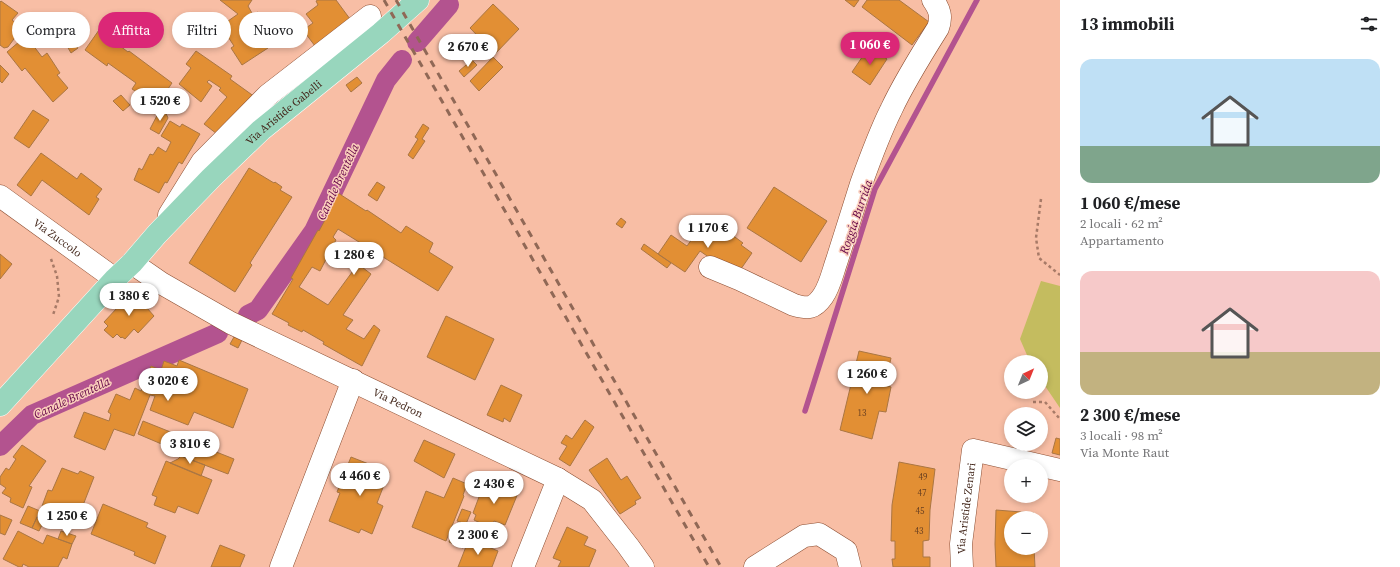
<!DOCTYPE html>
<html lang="it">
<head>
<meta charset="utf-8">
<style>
  :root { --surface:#fff; --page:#f6f6f6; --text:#202124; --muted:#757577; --accent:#db2777 }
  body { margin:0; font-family:"Source Serif 4",serif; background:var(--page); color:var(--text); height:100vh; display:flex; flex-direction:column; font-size:15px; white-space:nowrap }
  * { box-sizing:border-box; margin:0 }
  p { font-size:13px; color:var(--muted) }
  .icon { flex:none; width:22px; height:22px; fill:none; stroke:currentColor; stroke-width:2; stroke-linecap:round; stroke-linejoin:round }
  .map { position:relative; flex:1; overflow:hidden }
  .side { display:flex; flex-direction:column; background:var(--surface); width:340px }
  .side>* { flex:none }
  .hud { position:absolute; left:12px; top:12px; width:380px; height:36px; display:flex; gap:8px }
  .needle { width:26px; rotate:43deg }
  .fabs { position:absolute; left:1004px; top:355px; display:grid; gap:8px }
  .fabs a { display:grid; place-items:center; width:44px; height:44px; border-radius:50%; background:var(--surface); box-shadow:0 2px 6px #0003; font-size:20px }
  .price { position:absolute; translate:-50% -34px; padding:0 9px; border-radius:14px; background:#fff; color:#222; font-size:13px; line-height:26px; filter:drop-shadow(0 1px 2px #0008) }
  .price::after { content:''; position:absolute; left:50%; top:24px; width:12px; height:9px; margin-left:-6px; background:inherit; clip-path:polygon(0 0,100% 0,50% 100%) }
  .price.active { background:var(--accent); color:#fff }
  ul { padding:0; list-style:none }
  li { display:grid; align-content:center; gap:8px; height:212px; padding:0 20px }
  li span { display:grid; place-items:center; height:124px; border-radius:12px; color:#555 }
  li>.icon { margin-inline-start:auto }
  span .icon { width:72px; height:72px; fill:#fffc; stroke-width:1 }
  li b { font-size:17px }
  h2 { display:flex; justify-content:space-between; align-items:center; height:48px; padding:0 20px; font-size:17px }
  .pill { padding:0 14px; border-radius:18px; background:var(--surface); box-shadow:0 2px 6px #0003; font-size:14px; line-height:36px }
  .pill.active { background:var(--accent); color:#fff }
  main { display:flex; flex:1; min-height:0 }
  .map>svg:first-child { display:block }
  .green { fill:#c4bc5f }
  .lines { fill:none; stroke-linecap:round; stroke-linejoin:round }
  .stream { stroke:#b3538f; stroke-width:5.5 }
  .canal { stroke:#b3538f; stroke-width:20 }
  .building { fill:#e28f34; stroke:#aa7643 }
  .minor-casing { stroke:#8b4d31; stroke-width:23 }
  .major-casing { stroke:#fff; stroke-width:23 }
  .path { stroke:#a77a67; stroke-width:2.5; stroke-dasharray:3 3; stroke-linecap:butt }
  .minor { stroke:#fff; stroke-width:22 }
  .major { stroke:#98d6bd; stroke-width:22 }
  .rail { stroke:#906856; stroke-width:3; stroke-dasharray:7 7; stroke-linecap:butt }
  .labels { text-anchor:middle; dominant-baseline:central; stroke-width:3; stroke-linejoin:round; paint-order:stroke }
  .number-label { font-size:9px; fill:#6b4121 }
  .street-label { font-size:11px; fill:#43271b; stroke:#fbcfbc }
  .water-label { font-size:12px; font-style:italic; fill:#630548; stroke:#fbcfbc }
</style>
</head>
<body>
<main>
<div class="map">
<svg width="1060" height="567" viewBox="0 0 1060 567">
  <rect width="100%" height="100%" fill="#f8bea5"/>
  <path class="green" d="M1041,281l19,5v122l-19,-28v-18h-11l-10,-23z"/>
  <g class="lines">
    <path class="stream" d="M805,411l70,-222 102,-189"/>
    <path class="canal" d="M417,42l32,-37
      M248,315l10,-5 56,-79 72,-151 16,-20
      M0,446l32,-31 186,-82"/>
  </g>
  <path class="building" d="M220,0h32l-4,6 5,9 5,-3 16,26 -8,6 2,4 -26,17 -11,-17 3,-2 -13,-20 17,-12z
    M318,0h18l14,19 -35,27 -12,-16 10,-7 -7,-9 12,-9 -2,-4z
    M845,0h14l-5,7z
    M867,0h32l30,22 -17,23 -50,-38z
    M1,1l17,12 -6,7 10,8 -14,19 -4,1 -4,-3v-43z
    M493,4l26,25 -24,25 -25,-26z
    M99,30l29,22 1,-1 43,32 -15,22 -25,-16 4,-6 -28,-20 -1,3 -22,-16z
    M69,35l9,13 -7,5 -8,-14z
    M26,36l16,21 5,-4 13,20 -3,2 11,13 -15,14 -28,-34 -3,3 -15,-19z
    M869,47l18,12 -17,26 -18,-13z
    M196,51l36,25 -2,3 25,18 -34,40 -17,-13 23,-27 -8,-7 2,-2 -12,-8 -2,2 5,4 -11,16 -22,-18 12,-16 -5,-4z
    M493,57l10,10 -24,24 -9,-10z
    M472,60l5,5 -13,12 -5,-6z
    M0,65l9,9 -7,9 -2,-2z
    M357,77l5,6 -11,9 -5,-7z
    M121,95l9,10 -7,6 -10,-10z
    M161,108l4,3 3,7 -9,16 -9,-5z
    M33,110l16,10 -20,28 -15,-10z
    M170,121l10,6 2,-3 18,10 -18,30 -3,-2 -12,21 -2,-1 -6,11 -25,-13 5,-12 3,2 8,-16 3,1 5,-8 8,5 5,-10 -10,-6z
    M423,124l6,4 -7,11 3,2 -12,18 -5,-4 10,-16 -3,-2z
    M41,153l36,26 4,-6 21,16 -6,8 3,2 -10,16 -47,-35 -11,16 -14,-11z
    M249,168l25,15 1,-1 7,5 -2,3 12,7 -42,66 2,2 -17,27 -46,-29z
    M377,182l8,5 -8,14 -9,-6z
    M774,187l53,34 -26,41 -54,-34z
    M338,193l28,18 1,-1 34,23 5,-7 27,17 -4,9 24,15 -15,24 -55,-34 -2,3 -11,-7 2,-3 -34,-21 -5,8 3,3 -16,31 -8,-4 -13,20 29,18 30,-41 13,10 -28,41 10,5 -7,9 18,10 10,-14 6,5 -18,36 -39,-22 1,-2 -21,-12 -1,2 -14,-7 1,-2 -17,-9 21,-35 -2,-1 27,-48 1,1 6,-11 -2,-1z
    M708,217l35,26 -2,2 11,8 -16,23 -36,-25 -15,21 -27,-18 13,-19 16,11z
    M621,218l5,4 -4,6 -6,-4z
    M644,244l27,19 -4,5 -26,-19z
    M0,254l12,10 -12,15z
    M131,293l3,3 2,-2 15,10 -4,4 7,8 -16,17 -4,-4 -9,10 -3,-2 -1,1 -4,-4 -4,4 -9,-8 4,-4 -4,-4z
    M446,316l48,23 -19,41 -48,-23z
    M234,337l8,3 -4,8 -8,-4z
    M859,351l32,7 -6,27 6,2 -5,25 -7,-1 -7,28 -32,-9z
    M179,360l69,29 -15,39 -39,-16 -6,13 -38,-15 5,-14 -5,-1 -16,41 -20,-7 -9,21 -31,-13 10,-25 25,9 2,-7 -3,-2 8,-18 14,6 5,-12 6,3 10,-25 10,4 3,-9 13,5z
    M501,385l21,10 -12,27 -6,-4 -1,4 -16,-7z
    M585,420l9,7 -24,39 -11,-7 8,-13 -6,-3 5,-8 6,4z
    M143,421l40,16 -5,14 -40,-17z
    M1056,438l4,1v16l-8,-2z
    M186,440l48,19 -6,15 -47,-18z
    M424,440l31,14 -11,24 -30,-17z
    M22,445l24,16 -17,25 3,1 -9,21 -13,-6 1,-4 -9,-5 4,-5 -6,-4v-7l6,-9 3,2 7,-11 -3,-2z
    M181,456l24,9 -4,11 -31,-13 8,-4z
    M351,457l38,15 -12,31 6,3 -11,28 -11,-5 -2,4 -30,-12 11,-28 -3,-1z
    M607,458l14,22 6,-4 14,22 -6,3 1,3 -16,10 -31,-44z
    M166,461l46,19 -14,34 -20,-8 -3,7 -21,-8 3,-8 -5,-2z
    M899,462l36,7 -5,41 -1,30 -6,1v16h7v10h-37l-1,-8h3v-18h-4l1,-36z
    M62,468l16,6 2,-3 14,6 -14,36 -17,-6 -3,6 -18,-7 6,-16 4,1z
    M453,478l14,6 -4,11 1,1 -18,45 -34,-14 14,-36 18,7z
    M485,481l33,12 -13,32 -11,-4 -3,7 -17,-8 2,-5 -3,-2z
    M103,504l45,19 -2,4 20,9 -11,28 -21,-9 1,-3 -44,-18z
    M28,506l12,5 -8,17 -12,-5z
    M462,509l9,3 -5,12 -9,-3z
    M996,510l38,3v5h-23v30h23l1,19h-39l-1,-23z
    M0,515l12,5 -7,15 -5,-2z
    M37,517l7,4 -5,10 -7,-3z
    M457,523l14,5 -8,20 -14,-6z
    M567,527l21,10 -4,8 12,5 -7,17h-31l3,-6 -8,-3z
    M18,531l25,13 4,-9 25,9 -5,15 -4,-2 -5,10h-29l-6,-3 -1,3h-3l-16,-8z
    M61,531l15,5 -4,8 -14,-5z
    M469,539l29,12 -6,16h-34z
    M220,545l25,10 -5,12h-29z"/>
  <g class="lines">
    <g class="minor-casing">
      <g id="minor">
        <path id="s1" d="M0,196l115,83"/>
        <path d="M169,215l33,-53 66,-67 102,-79"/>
        <path id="s2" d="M132,263l29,20 70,40 327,156 34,21 36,46 15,21"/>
        <path d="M710,267l29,12 55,26c14,4 20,4 29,-9 7,-10 10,-25 14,-36 8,-26 16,-51 24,-76 9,-25 18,-50 30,-74 13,-28 30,-55 47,-82 4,-11 2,-18 -5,-28"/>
        <path d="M281,567l72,-187"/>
        <path d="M523,567l35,-88"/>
        <path d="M755,567l49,-31 15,-2 27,17 4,16"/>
        <path id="s3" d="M962,567l-1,-23 12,-94 87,20"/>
      </g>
    </g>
    <g class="major-casing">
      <g id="major">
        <path id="s4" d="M0,405l115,-126 17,-16 25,-29 54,-56 50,-48 120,-97 37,-33"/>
      </g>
    </g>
    <path class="path" d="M1041,199l-5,39 3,20 21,17
      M51,259l6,17 2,21 -6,18
      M1033,402h12l15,17"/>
    <use href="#minor" class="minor"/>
    <use href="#major" class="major"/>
    <path class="rail" d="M384,0l325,567
      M396,0l325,567"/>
  </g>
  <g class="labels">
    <g class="number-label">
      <text x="862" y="413">13</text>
      <text x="923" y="477">49</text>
      <text x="922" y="493">47</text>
      <text x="920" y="511">45</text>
      <text x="919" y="531">43</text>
    </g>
    <g class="street-label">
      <text stroke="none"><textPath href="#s4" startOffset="408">Via Aristide Gabelli</textPath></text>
      <text stroke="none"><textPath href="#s1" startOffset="71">Via Zuccolo</textPath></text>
      <text stroke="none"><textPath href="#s2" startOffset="301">Via Pedron</textPath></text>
      <text stroke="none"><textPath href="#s3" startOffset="59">Via Aristide Zenari</textPath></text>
    </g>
    <g class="water-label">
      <text transform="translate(338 182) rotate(-65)">Canale Brentella</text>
      <text transform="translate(856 217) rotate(-71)">Roggia Burrida</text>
      <text transform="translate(72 398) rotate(-25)">Canale Brentella</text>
    </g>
  </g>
</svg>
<div class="fabs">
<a><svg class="needle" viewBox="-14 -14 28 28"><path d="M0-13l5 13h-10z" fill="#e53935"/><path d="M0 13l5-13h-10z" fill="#757577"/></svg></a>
<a><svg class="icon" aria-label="layers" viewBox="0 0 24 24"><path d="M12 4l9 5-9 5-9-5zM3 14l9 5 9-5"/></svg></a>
<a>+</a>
<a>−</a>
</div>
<b class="price active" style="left:870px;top:66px">1 060 €</b>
<b class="price" style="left:468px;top:68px">2 670 €</b>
<b class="price" style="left:160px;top:122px">1 520 €</b>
<b class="price" style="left:708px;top:249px">1 170 €</b>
<b class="price" style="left:354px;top:276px">1 280 €</b>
<b class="price" style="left:129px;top:317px">1 380 €</b>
<b class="price" style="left:867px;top:395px">1 260 €</b>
<b class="price" style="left:168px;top:402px">3 020 €</b>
<b class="price" style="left:190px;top:465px">3 810 €</b>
<b class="price" style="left:360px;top:497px">4 460 €</b>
<b class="price" style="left:494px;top:505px">2 430 €</b>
<b class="price" style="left:67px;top:537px">1 250 €</b>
<b class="price" style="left:478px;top:556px">2 300 €</b>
<div class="hud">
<a class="pill">Compra</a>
<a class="pill active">Affitta</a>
<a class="pill">Filtri</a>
<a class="pill">Nuovo</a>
</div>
</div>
<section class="side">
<h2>13 immobili<svg class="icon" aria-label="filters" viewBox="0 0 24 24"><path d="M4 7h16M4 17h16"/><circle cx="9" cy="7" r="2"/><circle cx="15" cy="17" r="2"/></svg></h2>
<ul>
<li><span style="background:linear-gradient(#bfe0f5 70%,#7fa58c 0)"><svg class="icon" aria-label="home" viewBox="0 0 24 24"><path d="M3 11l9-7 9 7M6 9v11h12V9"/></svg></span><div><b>1 060 €/mese</b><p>2 locali · 62 m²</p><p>Appartamento</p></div></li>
<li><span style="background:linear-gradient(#f6c9c9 65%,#c2b280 0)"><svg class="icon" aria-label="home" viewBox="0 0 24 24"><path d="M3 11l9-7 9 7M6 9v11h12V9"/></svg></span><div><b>2 300 €/mese</b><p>3 locali · 98 m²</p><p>Via Monte Raut</p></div></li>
</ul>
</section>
</main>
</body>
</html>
